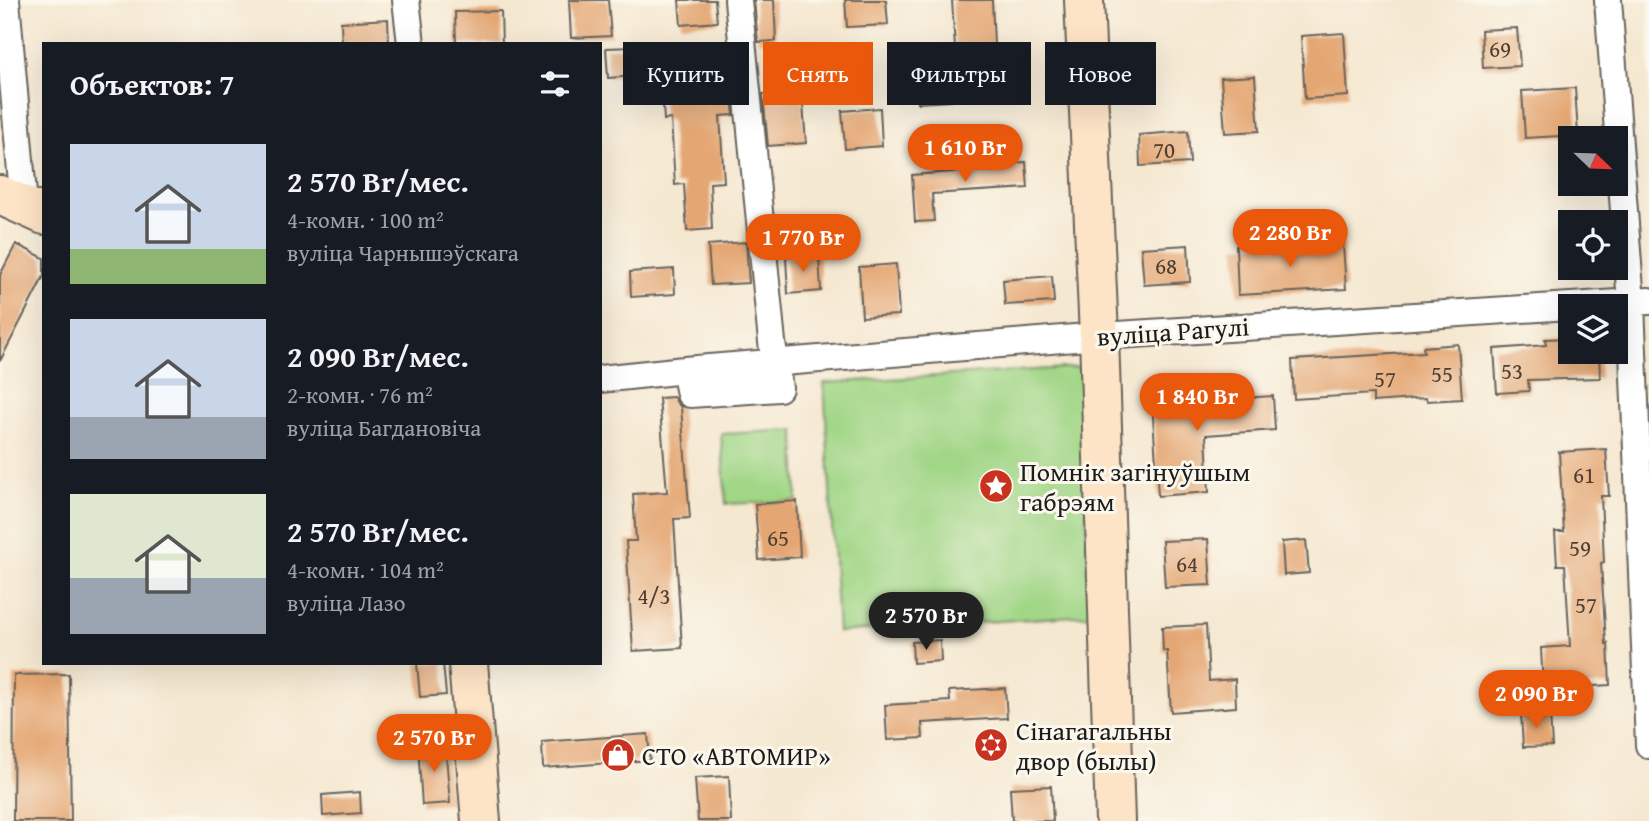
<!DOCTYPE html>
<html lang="ru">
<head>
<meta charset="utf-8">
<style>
  :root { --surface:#171b24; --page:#20242c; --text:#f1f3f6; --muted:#9ea1a6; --accent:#ea580c }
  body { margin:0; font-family:"Gentium Book Plus",serif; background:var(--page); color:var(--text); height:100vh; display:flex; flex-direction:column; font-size:26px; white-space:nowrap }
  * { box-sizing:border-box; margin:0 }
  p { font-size:23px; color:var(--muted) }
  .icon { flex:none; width:38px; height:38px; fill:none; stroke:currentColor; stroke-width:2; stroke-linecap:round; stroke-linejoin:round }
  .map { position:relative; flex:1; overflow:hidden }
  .panel { position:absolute; left:42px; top:42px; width:560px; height:623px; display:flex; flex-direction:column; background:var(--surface); border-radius:0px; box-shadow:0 7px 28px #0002 }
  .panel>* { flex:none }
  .banner { position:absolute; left:623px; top:42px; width:665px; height:63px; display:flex; gap:14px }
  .needle { width:46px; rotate:113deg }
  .tools { position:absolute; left:1558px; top:126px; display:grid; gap:14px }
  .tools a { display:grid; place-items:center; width:70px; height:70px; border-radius:0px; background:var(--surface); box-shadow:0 7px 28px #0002; font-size:35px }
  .price { position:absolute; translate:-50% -60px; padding:0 16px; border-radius:24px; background:var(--accent); color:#fff; font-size:23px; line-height:46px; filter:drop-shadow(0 2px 4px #0008) }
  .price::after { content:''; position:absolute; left:50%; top:42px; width:21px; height:16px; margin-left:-10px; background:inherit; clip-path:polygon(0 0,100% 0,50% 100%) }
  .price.current { background:#222; color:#fff }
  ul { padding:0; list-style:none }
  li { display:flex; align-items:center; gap:21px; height:175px; padding:0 28px }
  li span { display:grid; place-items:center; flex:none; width:196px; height:140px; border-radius:0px; color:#555 }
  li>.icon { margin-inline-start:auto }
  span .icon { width:84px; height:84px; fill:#fffc; stroke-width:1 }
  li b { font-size:30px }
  h2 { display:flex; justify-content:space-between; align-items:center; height:84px; padding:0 28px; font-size:30px }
  .chip { padding:0 24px; border-radius:0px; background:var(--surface); box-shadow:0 7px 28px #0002; font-size:24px; line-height:63px }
  .chip.current { background:var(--accent); color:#fff }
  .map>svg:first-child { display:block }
  .green { fill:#a1d686; stroke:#5e7951; stroke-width:2 }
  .building { fill:#e4a672 }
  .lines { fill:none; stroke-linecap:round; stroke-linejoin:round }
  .street-casing { stroke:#68635b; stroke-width:30 }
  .secondary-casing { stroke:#68635b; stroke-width:42 }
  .street { stroke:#fff; stroke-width:26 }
  .secondary { stroke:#fee4c6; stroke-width:38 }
  .labels { text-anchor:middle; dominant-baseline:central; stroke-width:6; stroke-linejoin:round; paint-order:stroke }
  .number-label { font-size:23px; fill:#4e3e32 }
  .street-label { font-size:26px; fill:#1c1c1c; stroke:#fbf7ec }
  .poi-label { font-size:26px; fill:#1c1c1c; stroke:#fbf7ec; text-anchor:start }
</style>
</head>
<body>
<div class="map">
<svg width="1649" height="821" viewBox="0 0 1649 821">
  <rect width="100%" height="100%" fill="#fbf7ec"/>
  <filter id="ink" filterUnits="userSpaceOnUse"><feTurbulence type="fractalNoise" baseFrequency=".0143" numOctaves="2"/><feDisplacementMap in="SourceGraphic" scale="14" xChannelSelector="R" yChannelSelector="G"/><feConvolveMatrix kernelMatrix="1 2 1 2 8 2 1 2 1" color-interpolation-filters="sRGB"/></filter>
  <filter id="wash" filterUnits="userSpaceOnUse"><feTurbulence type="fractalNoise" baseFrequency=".00686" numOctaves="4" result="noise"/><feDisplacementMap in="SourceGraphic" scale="28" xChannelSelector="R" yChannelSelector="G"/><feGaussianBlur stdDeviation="1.57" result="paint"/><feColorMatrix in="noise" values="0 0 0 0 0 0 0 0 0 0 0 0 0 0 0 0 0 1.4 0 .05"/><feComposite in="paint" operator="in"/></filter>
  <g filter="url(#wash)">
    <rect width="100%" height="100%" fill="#f5e8d1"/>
    <path class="green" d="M1081,367l9,248 -252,17 -14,-249z
      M795,430l2,71 -71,3 -5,-70z"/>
    <g id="blocks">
      <path class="building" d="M569,0h39l3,36 -40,2z
        M679,0h36l2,22 -36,3z
        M754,0h20l2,41 -18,1z
        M845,0h41l2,25 -41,2z
        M952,0h40l2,45 -39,3z
        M501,11l1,33h-46l-1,-32z
        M388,19l1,25h-47l-1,-22z
        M1517,28l3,38 -37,2 -2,-38z
        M1344,33l4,63 -43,3 -4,-63z
        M634,47l2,29 -28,2 -2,-30z
        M950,75l1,26 -33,2 -2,-26z
        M1255,76l4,55 -34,2 -4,-55z
        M729,87v9h3l2,19 -14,1 4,66 -14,1 2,46 -25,2 -3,-47 -9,1 -4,-66 -7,1 -2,-29z
        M1575,88l3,47 -53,3 -3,-47z
        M802,91l4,52 -38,3 -5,-52z
        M880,108l2,38 -37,3 -3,-38z
        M1188,131l2,32 -50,3 -1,-31z
        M1026,162l2,26 -96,6 2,27 -19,1 -3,-47 54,-4v-5z
        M746,242l3,41 -38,2 -3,-40z
        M1270,243l1,5 72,-4 3,45 -108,6 -2,-49z
        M16,244l28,14v18l-44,85v-86z
        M1188,245l2,37 -46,3 -3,-37z
        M819,255l2,36 -33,3 -2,-37z
        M896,264l3,51 -37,2 -3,-50z
        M674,269l1,25 -44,3 -1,-25z
        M1052,276l2,26 -49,3 -2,-25z
        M1570,338v14h29l1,26 -72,2 1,11 -32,2 -3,-44 52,-4 -1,-6z
        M1458,344l4,55 -35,2 -1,-3 -53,4v-8l-79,5 -2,-39 132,-8 -1,-5z
        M1192,382l1,19 80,-5 2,34 -69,5 3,57 -51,4 -7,-112z
        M674,397l3,6 4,4 9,111 -16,1 8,129 -49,3 -7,-110h10l-3,-47 34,-2 -8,-94z
        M1606,449l3,47h-8l3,66 -3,1 5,81 2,-1 2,42 -67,4 -2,-41 29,-2 -5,-81h-8l-2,-33h9l-5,-80z
        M797,501l3,56 -41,3 -4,-56z
        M1208,539l3,46 -46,2 -3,-46z
        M1306,540l3,33 -25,2 -2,-33z
        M1206,625l3,56 26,-2 1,28 -65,5 -4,-61h-4l-1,-24z
        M940,640l1,21 -28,2 -1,-21z
        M417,663h26l3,32 -26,2z
        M69,674l2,147h-58l1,-146z
        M1005,688l2,30 -85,5 1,15 -36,2 -2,-35 65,-4 -1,-10z
        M1550,713l2,33 -29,1 -2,-33z
        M648,734l2,26 -107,8 -1,-26z
        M445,743l5,60 -28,2 -4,-59z
        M729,776l2,45h-33l-3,-43z
        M1051,786l2,35h-41l-2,-33z
        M360,792l1,21 -38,3 -1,-21z"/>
    </g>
  </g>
  <g filter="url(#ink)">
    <use href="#blocks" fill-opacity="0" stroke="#68635b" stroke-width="2"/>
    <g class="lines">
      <g class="street-casing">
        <path id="street" d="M6,0l18,206
          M406,0l5,44
          M738,0l34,342 7,46 -89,6 -5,-24 402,-33 483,-31
          M1608,0l23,303 18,442
          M1571,306l78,-5
          M600,379l85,-9"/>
      </g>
      <g class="secondary-casing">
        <path id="secondary" d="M1084,0l15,336 16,485
          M0,195l44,20
          M468,663l13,158"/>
      </g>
      <use href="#street" class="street"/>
      <use href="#secondary" class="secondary"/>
    </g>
  </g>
  <defs>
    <g id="sight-disc" transform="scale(1.75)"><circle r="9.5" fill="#c8321e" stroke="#fbf7ec"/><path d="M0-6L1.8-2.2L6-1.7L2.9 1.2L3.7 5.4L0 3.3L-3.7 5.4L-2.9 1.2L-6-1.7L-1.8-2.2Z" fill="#fff"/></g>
    <g id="synagogue-disc" transform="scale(1.75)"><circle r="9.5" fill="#c8321e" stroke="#fbf7ec"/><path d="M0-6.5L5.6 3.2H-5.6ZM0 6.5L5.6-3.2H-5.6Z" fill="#fff"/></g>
    <g id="shop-disc" transform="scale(1.75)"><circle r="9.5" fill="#c8321e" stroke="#fbf7ec"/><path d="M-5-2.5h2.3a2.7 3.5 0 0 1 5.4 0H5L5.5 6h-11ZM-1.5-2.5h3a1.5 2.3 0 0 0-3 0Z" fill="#fff"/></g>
  </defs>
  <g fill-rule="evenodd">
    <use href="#sight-disc" x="996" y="486"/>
    <use href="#synagogue-disc" x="991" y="745"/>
    <use href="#shop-disc" x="618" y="755"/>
  </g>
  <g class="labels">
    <g class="number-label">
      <text x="1500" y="48">69</text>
      <text x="1164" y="149">70</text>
      <text x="1166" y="265">68</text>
      <text x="1512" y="370">53</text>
      <text x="1442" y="373">55</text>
      <text x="1385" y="378">57</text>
      <text x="1584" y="474">61</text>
      <text x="778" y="537">65</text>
      <text x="1580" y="547">59</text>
      <text x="1187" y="563">64</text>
      <text x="654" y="595">4/3</text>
      <text x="1586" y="604">57</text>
    </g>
    <g class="street-label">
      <text transform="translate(1173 331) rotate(-4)">вуліца Рагулі</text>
    </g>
    <g class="poi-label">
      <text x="1020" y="471">Помнік загінуўшым<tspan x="1020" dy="30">габрэям</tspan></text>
      <text x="1016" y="730">Сінагагальны<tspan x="1016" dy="30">двор (былы)</tspan></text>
      <text x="642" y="755">СТО «АВТОМИР»</text>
    </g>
  </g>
</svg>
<div class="tools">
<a><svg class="needle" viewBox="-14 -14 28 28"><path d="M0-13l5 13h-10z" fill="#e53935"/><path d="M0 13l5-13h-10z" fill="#9ea1a6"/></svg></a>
<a><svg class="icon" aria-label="locate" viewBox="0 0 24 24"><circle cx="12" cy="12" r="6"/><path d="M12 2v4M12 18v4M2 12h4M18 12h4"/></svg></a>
<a><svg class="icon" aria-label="layers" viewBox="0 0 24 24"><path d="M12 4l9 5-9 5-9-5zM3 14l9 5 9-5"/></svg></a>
</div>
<b class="price" style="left:965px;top:184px">1 610 Br</b>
<b class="price" style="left:1290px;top:269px">2 280 Br</b>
<b class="price" style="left:803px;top:274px">1 770 Br</b>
<b class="price" style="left:1197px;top:433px">1 840 Br</b>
<b class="price current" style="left:926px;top:652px">2 570 Br</b>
<b class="price" style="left:1536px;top:730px">2 090 Br</b>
<b class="price" style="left:434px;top:774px">2 570 Br</b>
<div class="banner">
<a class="chip">Купить</a>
<a class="chip current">Снять</a>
<a class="chip">Фильтры</a>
<a class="chip">Новое</a>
</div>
<section class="panel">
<h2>Объектов: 7<svg class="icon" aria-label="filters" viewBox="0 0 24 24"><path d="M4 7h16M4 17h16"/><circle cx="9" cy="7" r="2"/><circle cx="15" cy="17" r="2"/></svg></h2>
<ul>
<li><span style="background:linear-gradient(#c9d6e8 75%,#8fb573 0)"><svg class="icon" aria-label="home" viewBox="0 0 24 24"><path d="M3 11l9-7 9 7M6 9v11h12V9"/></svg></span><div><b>2 570 Br/мес.</b><p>4-комн. · 100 m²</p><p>вуліца Чарнышэўскага</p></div></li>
<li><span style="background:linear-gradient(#c9d6e8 70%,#9aa5b1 0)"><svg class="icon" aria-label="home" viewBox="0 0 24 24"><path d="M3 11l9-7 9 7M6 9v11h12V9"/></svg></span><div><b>2 090 Br/мес.</b><p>2-комн. · 76 m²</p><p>вуліца Багдановіча</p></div></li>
<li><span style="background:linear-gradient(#dfe7d0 60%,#9aa5b1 0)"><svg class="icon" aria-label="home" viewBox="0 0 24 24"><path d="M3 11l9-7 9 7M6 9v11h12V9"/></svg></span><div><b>2 570 Br/мес.</b><p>4-комн. · 104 m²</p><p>вуліца Лазо</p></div></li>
</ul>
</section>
</div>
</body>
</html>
